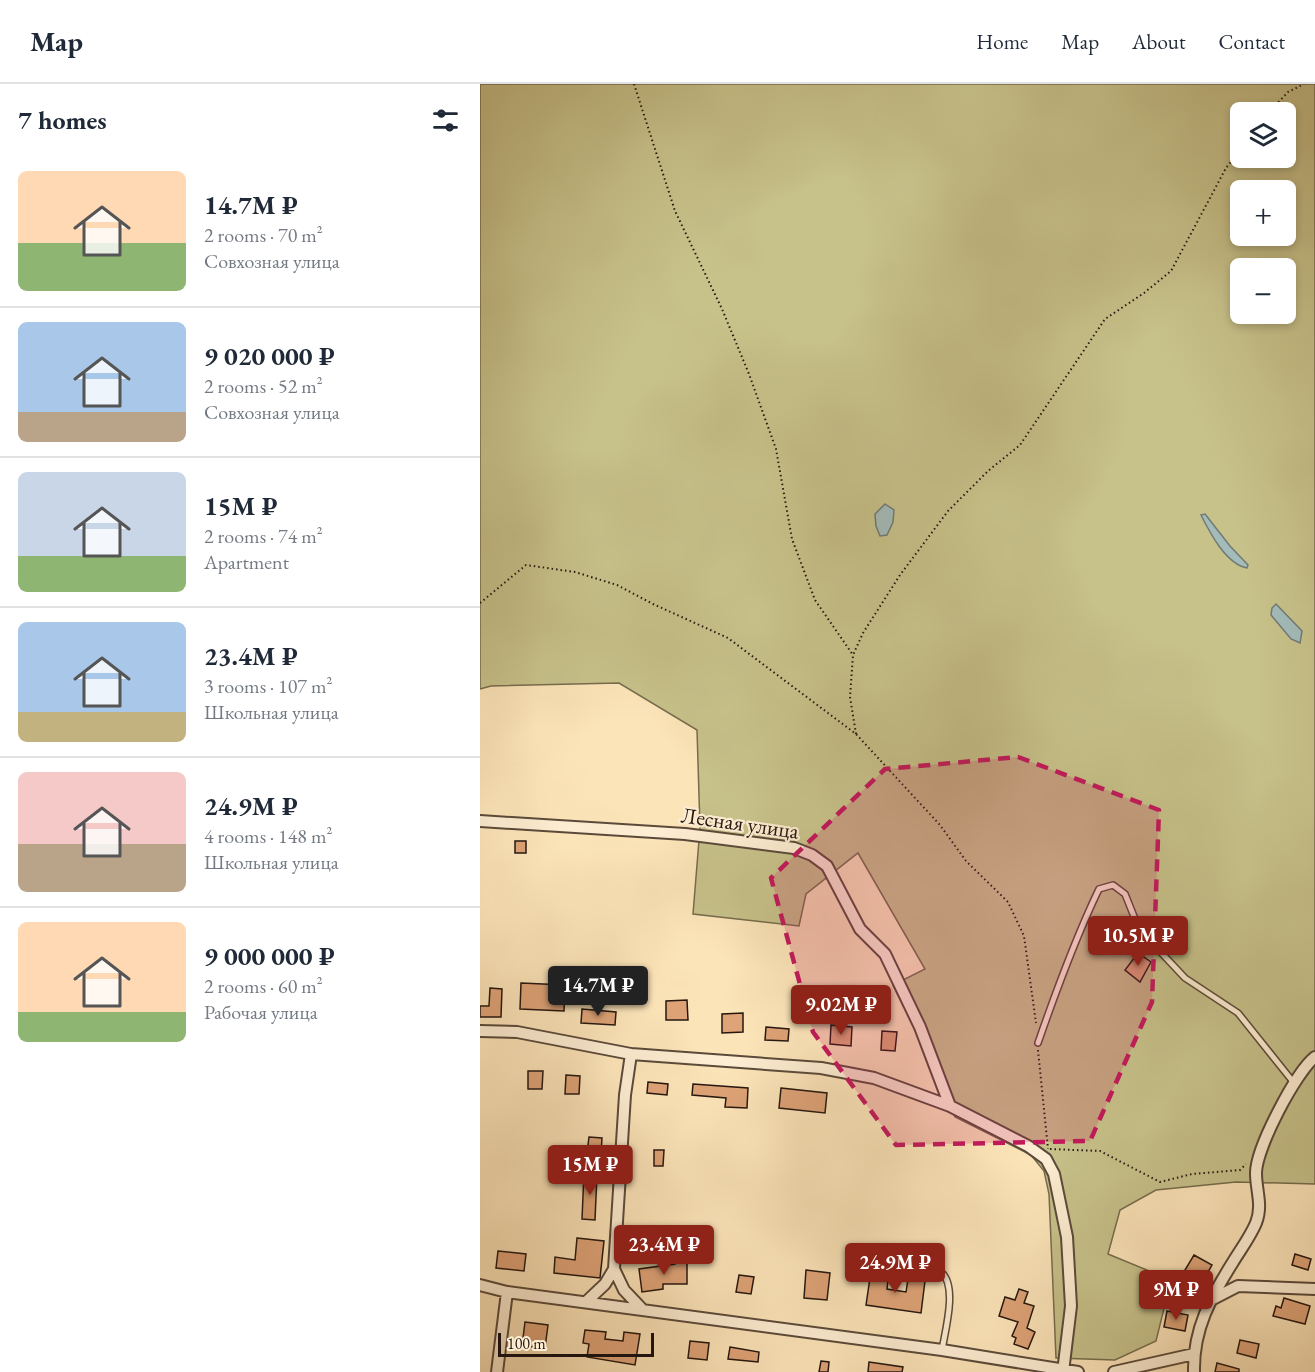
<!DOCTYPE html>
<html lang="en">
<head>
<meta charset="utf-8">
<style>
  :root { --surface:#fff; --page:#f2f2f3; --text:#1f2937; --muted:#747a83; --line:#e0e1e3; --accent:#8f2418 }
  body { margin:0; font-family:"EB Garamond",serif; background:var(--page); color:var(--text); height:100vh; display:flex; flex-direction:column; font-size:22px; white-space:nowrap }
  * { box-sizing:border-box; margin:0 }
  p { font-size:20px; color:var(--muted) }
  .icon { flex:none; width:33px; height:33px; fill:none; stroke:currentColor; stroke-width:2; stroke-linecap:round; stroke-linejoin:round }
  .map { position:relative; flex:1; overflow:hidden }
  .sheet { display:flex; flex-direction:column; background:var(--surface); width:480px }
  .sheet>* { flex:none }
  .buttons { position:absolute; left:750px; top:18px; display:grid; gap:12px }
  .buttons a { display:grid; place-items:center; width:66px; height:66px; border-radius:9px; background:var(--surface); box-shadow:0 3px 9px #0003; font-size:30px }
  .scale { position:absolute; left:18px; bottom:15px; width:156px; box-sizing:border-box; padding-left:6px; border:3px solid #251710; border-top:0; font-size:16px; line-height:21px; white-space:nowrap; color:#251710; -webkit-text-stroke:4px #fdedd2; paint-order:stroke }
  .price { position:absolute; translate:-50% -51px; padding:0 14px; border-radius:6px; background:var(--accent); color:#fff; font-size:20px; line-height:39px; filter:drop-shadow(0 2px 3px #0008) }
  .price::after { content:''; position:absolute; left:50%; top:36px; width:18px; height:14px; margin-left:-9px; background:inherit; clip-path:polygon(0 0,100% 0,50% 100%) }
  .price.on { background:#222; color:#fff }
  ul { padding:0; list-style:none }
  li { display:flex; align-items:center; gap:18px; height:150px; padding:0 18px }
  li+li { border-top:2px solid var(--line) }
  li span { display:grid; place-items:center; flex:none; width:168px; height:120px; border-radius:9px; color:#555 }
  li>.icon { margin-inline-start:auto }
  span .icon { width:72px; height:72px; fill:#fffc; stroke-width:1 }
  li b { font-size:26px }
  h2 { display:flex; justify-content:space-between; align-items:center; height:72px; padding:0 18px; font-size:26px }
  header { display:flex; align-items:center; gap:36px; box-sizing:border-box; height:84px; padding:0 30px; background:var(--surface); border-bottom:2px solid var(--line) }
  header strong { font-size:28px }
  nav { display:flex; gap:33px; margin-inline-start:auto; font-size:21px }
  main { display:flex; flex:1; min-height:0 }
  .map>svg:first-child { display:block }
  .green { fill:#c7c18a; stroke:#766c4d; stroke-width:1.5; fill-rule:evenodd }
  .water { fill:#a3bcba; stroke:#717a76; stroke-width:1.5 }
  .building { fill:#dea377; stroke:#251710; stroke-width:1.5 }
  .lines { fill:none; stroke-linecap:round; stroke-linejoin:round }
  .lane-casing { stroke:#5b4a3a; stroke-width:8 }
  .street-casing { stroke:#5b4a3a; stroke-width:14 }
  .path { stroke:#251710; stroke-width:2; stroke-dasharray:1.5 3; stroke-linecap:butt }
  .lane { stroke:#fdedd2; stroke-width:5 }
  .street { stroke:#fdedd2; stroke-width:10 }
  .marked { fill:#c2185b; fill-opacity:0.2; stroke:#c2185b; stroke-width:4.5; stroke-dasharray:12 8; stroke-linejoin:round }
  .labels { text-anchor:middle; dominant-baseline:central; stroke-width:4.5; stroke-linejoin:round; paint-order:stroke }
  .street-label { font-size:22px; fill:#251710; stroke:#fdedd2 }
</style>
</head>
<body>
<header>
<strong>Map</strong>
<nav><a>Home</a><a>Map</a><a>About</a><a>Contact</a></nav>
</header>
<main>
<section class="sheet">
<h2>7 homes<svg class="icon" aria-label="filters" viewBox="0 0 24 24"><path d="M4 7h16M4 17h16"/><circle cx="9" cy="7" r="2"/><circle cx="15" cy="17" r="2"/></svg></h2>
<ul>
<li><span style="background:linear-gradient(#ffd9b3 60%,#8fb573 0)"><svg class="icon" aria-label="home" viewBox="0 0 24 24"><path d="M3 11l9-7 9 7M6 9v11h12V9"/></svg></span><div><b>14.7M ₽</b><p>2 rooms · 70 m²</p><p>Совхозная улица</p></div></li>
<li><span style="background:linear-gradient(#a9c7e8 75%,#b9a48a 0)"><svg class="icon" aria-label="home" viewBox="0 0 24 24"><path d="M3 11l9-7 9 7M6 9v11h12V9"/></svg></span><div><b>9 020 000 ₽</b><p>2 rooms · 52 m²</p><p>Совхозная улица</p></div></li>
<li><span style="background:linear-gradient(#c9d6e8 70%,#8fb573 0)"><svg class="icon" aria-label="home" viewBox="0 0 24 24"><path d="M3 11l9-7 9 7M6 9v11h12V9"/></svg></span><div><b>15M ₽</b><p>2 rooms · 74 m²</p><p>Apartment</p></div></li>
<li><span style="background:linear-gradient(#a9c7e8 75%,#c2b280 0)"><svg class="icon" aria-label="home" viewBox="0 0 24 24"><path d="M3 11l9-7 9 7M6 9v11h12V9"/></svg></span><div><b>23.4M ₽</b><p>3 rooms · 107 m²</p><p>Школьная улица</p></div></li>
<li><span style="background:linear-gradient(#f6c9c9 60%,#b9a48a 0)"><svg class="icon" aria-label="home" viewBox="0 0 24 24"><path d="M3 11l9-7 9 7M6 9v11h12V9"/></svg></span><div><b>24.9M ₽</b><p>4 rooms · 148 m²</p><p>Школьная улица</p></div></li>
<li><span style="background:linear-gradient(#ffd9b3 75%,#8fb573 0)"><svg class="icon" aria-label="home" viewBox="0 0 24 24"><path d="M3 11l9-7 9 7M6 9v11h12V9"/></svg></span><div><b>9 000 000 ₽</b><p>2 rooms · 60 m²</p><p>Рабочая улица</p></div></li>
</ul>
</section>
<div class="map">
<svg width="835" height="1288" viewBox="0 0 835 1288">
  <rect width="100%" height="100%" fill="#fce4b9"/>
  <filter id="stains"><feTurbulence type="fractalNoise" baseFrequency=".00333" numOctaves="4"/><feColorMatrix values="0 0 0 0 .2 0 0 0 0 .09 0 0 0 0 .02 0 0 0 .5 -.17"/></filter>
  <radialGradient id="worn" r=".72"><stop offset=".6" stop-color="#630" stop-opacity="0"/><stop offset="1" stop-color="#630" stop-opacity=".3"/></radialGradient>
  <path class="green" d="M0,0h835v1100l-79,-2 -80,8 -36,20 -12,44 63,26 -15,61 -41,19 -59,-2 -7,-164 -5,-23 -13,-16 -76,-38 -20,-36 -20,-52 -22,-44 32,-16 -67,-116 -52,41 -7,32 -106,-12 7,-86 -3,-98 -78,-47 -128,3 -11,3zM760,28h46v46h-46zM760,106h46v46h-46zM760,184h46v46h-46z"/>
  <path class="water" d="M405,420l9,6 -1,12 -6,13 -7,1 -4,-10 -1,-12z
    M725,430l25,32 18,19 -1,3c-21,-4 -37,-35 -46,-53z
    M796,520l26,27 -2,12 -9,-4 -20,-24 1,-7z"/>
  <path class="building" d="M35,757h11v12h-11z
    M658,869l13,9 -11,20 -15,-12z
    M41,899l44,2 -1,26 -44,-2z
    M10,904l12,1 -1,28h-21v-11h9z
    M207,916l1,20h-22v-19z
    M102,925l34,3 -1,13 -34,-2z
    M263,929v19l-21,1v-19z
    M351,941l21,2 -1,19 -21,-2z
    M286,943l23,2 -1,12 -23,-1z
    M402,947l15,1 -2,19 -14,-1z
    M48,987h15l-1,18h-14z
    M86,991l14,1 -1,18h-14z
    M168,998l20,2 -1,11 -20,-2z
    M213,1000l55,4 -1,20 -22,-1 1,-9 -34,-3z
    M301,1004l46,5 -2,20 -46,-5z
    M109,1053l13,1 -1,16 -14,-1z
    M174,1066h10l-1,16h-9z
    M104,1089l13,1 -2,46 -13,-1z
    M97,1154l27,3 -4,37 -46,-5 1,-16 20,3z
    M18,1167l28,3 -2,17 -28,-3z
    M815,1170l16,5 -3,11 -16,-5z
    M714,1171l18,10 -9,16 -18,-11z
    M207,1176v24h-24v5l-21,3 -3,-23 36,-5v-3z
    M326,1186l24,3 -3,27 -23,-2z
    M391,1187l18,2 -2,16 19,3 2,-13 17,2 -4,32 -55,-8z
    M259,1191l15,2 -3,17 -15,-2z
    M539,1205l9,3 -4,11 10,3 -7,22 8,4 -7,17 -14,-5 2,-6 -4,-2 6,-14 -19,-6 6,-19 10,3z
    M804,1214l26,8 -5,18 -32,-8 3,-10 5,2z
    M687,1227l21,4 -3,16 -21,-4z
    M45,1238l23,3 -3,23 -23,-2z
    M105,1246l21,2 -1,7 18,2 1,-9 16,2 -5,31 -48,-8 2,-13 -6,-1z
    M760,1256l19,4 -3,14 -19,-5z
    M210,1257l19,2 -2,17 -19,-2z
    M250,1263l29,5 -1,10 -30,-3z
    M341,1277l8,1 -1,10h-9z
    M389,1278l34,5 -1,5h-34z
    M737,1279l22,6v3h-24z"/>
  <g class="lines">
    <g class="lane-casing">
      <path id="lane" d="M558,959c18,-52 37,-104 61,-154l14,-4 12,9 14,35 46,49 53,35 56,70
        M434,1181c10,1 20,1 27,7 17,14 4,59 1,78"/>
    </g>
    <g class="street-casing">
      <path id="street" d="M0,737l205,13 109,14 18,7 15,11 33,63 25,25 35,73 30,79
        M0,947l37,1 114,22 190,14 53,10 76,28 78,40 18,13 8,15 13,63 4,69 -8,66
        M151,970l-6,41 -11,174 10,21 17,18
        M0,1201l27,7 435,58 136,22
        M729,1217l29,-15 77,3
        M106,1218l19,-18 9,-15
        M17,1288l10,-80
        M634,1288l80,-18
        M714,1288c-1,-43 17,-75 39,-110 8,-13 17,-25 23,-39 7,-18 0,-32 0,-50 0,-25 40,-101 59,-116"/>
    </g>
    <path class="path" d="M154,0l41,127 47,98 27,65 27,75 16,90 23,61 38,55
      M789,28l19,-20 16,-8
      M0,519l46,-38 49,7 42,13 36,19 75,34 128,96 84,91 26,36 42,41 16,34 12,87
      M376,650l-6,-37 3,-42 10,-22 37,-58 48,-64 40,-40 32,-26 85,-126 39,-26 27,-22 55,-103 14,-18
      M558,966l10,99
      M570,1065l50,2 60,31 32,-8 48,-4 6,-6"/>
    <use href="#lane" class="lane"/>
    <use href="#street" class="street"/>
  </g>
  <path class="marked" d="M538,673l141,53 -7,192 -62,139 -194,4 -83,-113 -42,-154 114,-109z"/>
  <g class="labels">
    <g class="street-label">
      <text transform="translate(260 739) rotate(8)">Лесная улица</text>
    </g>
  </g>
  <rect width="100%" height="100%" filter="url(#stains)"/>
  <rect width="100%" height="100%" fill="url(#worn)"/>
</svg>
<div class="buttons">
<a><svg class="icon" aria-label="layers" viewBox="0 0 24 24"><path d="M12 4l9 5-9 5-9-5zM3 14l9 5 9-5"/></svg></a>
<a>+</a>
<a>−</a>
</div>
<div class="scale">100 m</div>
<b class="price" style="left:658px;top:883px">10.5M ₽</b>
<b class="price on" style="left:118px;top:933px">14.7M ₽</b>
<b class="price" style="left:361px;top:952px">9.02M ₽</b>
<b class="price" style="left:110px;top:1112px">15M ₽</b>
<b class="price" style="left:184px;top:1192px">23.4M ₽</b>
<b class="price" style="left:415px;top:1210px">24.9M ₽</b>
<b class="price" style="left:696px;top:1237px">9M ₽</b>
</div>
</main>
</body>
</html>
